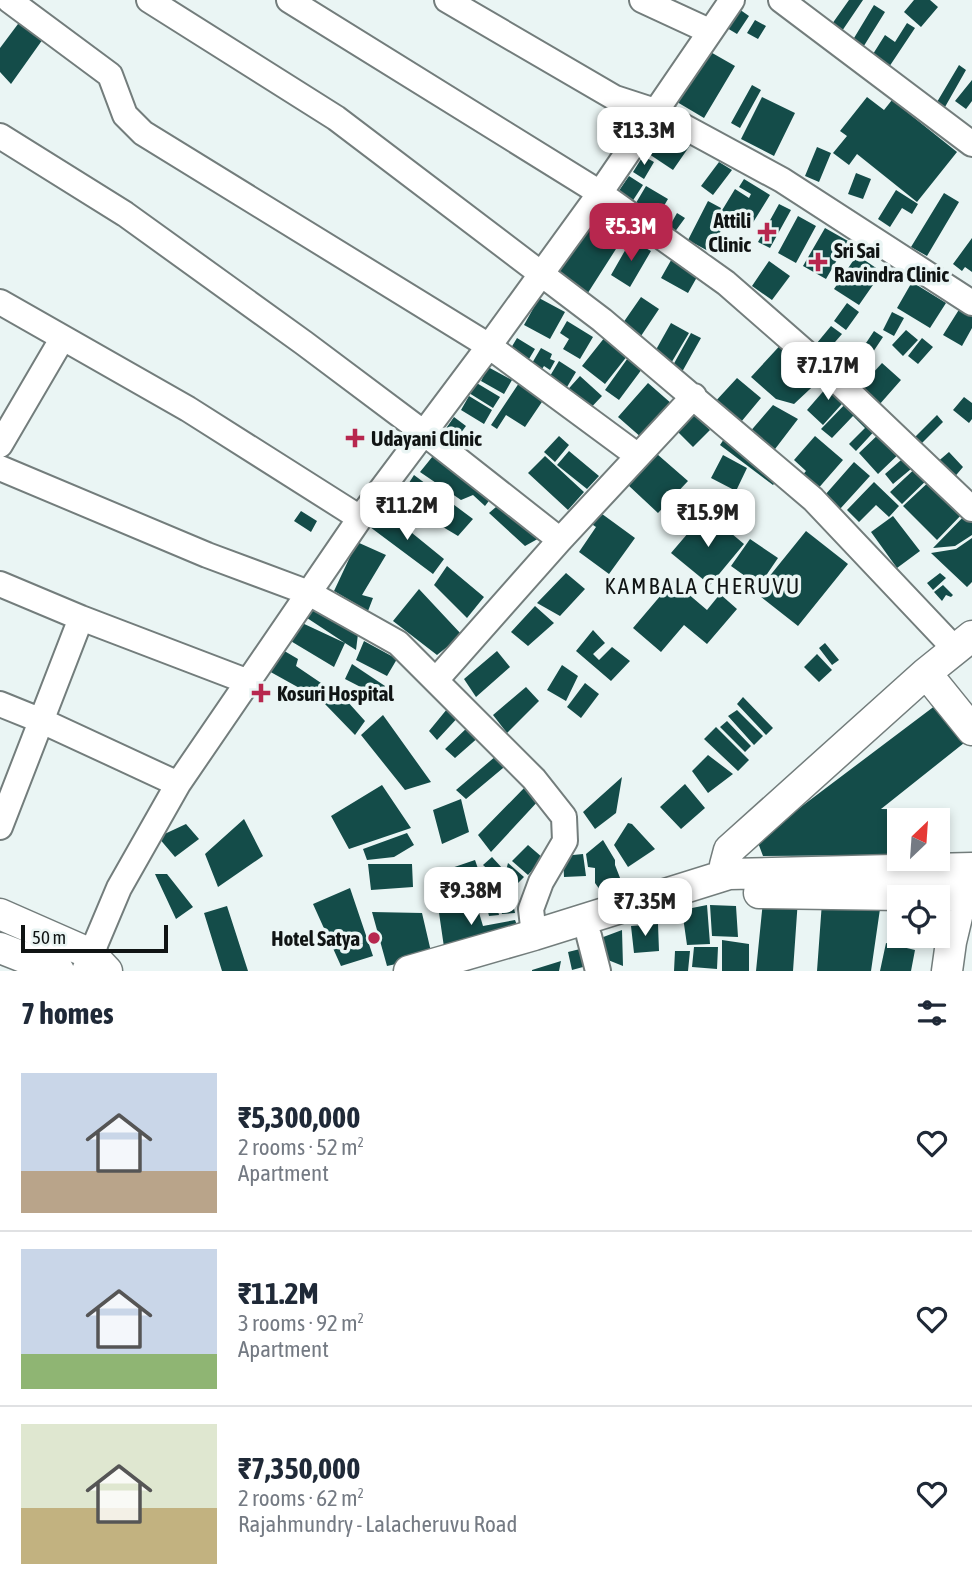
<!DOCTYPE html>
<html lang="en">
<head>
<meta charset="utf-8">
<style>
  :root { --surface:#fff; --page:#f6f6f7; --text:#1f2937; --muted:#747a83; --line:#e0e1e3; --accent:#b7274e }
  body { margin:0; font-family:"Asap Condensed",sans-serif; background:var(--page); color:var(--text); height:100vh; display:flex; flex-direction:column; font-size:26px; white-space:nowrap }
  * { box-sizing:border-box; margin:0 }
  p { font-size:23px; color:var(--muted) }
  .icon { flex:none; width:38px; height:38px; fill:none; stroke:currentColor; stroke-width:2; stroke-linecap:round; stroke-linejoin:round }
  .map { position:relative; height:971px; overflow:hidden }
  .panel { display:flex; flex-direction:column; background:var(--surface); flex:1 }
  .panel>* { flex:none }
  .needle { width:46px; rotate:25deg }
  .fabs { position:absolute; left:887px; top:808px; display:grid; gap:14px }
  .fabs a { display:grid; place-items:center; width:63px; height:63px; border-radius:0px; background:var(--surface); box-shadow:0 4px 10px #0003; font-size:35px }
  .scale { position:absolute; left:21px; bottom:18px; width:147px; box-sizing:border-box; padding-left:7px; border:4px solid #101414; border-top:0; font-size:19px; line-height:24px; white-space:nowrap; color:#101414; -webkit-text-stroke:5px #eaf5f4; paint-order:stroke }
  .price { position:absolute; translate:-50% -60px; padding:0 16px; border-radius:14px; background:#fff; color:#222; font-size:23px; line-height:46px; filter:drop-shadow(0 2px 4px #0008) }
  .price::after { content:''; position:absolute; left:50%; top:42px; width:21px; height:16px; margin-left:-10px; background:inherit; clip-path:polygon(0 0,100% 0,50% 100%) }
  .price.on { background:var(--accent); color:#fff }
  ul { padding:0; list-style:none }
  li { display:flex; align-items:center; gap:21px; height:175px; padding:0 21px }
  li+li { border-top:2px solid var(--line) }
  li span { display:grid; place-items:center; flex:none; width:196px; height:140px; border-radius:0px; color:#555 }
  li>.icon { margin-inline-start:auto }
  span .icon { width:84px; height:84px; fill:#fffc; stroke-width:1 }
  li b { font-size:30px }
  h2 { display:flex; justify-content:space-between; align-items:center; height:84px; padding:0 21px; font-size:30px }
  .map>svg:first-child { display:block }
  .building { fill:#144c49 }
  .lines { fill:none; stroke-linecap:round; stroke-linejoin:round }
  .minor-casing { stroke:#737d7c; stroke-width:28 }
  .major-casing { stroke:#737d7c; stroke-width:33 }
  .minor { stroke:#fff; stroke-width:24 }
  .major { stroke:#fff; stroke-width:30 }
  .poi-dot { fill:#b7274e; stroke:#eaf5f4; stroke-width:2.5 }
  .labels { text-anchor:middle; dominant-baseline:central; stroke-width:7; stroke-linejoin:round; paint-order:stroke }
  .poi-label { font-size:21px; font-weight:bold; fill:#101414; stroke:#eaf5f4; text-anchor:start }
  .neighbourhood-label { font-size:23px; letter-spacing:2px; fill:#101414; stroke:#eaf5f4 }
</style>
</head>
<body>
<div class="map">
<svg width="972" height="971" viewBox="0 0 972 971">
  <rect width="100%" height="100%" fill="#eaf5f4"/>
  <path class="building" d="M849,0h14l-21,31 -10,-7z
    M914,0h16l8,7 -17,20 -17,-15z
    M874,5l11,7 -23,37 -11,-6z
    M739,9l10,7 -12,18 -10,-6z
    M21,20l22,19 -32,45 -11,-12v-24z
    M755,20l11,6 -8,13 -11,-6z
    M907,23l8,5 -30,45 -17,-11 17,-27 10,7z
    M707,50l28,16 -31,52 -27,-16z
    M959,65l7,5 -21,37 -8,-5z
    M972,80v21l-6,8 -11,-8z
    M752,85l9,5 -21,38 -9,-5z
    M762,97l33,16 -21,43 -33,-17z
    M867,97l17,13 8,-10 65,52 -40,50 -60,-48 -8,11 -16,-12 14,-17 -7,-5z
    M665,125l26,19 -18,26 -27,-18z
    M817,147l14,6 -12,29 -14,-6z
    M643,156l11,6 -10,17 -11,-7z
    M719,162l13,8 -19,25 -12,-9z
    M856,173l15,6 -8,20 -15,-5z
    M629,176l14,9 -15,23 -14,-10z
    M744,179l26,16 -21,34 -28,-17 14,-23 14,9 2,-4 -12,-7z
    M646,186l22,13 -13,22 -22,-13z
    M896,190l22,14 -6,10 -10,-6 -12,19 -12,-8z
    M944,193l15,9 -32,54 -16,-9z
    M708,201l13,7 -2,5 9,4 -18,35 -22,-12z
    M779,204l12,6 -21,38 -12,-6z
    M677,213l8,5 -11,15 -6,-4z
    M798,216l18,10 -20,37 -18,-10z
    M592,218l31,20 -39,61 -31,-20z
    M825,228l23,13 -22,38 -23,-13z
    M972,238v34l-7,-5 -3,4 -9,-7z
    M631,240l20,11 -21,36 -19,-12z
    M674,255l27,15 -13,23 -27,-15z
    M857,255l25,17 -23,33 -25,-16z
    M769,261l21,15 -18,24 -20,-14z
    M912,282l34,21 -16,25 -33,-20z
    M641,297l18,12 -18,27 -18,-13z
    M539,298l26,14 -15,27 -26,-14z
    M847,303l12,9 -13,18 -12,-9z
    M960,308l12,7v13l-10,18 -19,-11z
    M892,312l12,6 -10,18 -11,-6z
    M567,321l26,16 -13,22 -17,-10 6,-10 -9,-6z
    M671,323l18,10 -19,32 -17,-10z
    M831,326l11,8 -20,23 -10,-8z
    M906,330l12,10 -15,16 -11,-11z
    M874,331l9,6 -10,15 -9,-6z
    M691,333l10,5 -19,34 -10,-5z
    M605,337l23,18 -23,29 -23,-18z
    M517,338l18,11 -9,15 -18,-11z
    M922,338l11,9 -15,17 -10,-8z
    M786,339l39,36 -31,29 -18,-5 -25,-22z
    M541,348l11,6 -2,5 5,2 -5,9 -6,-4 -6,9 -10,-5z
    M859,349l16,11 -16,21 -15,-11z
    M630,355l15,10 -26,35 -14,-10z
    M559,361l17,11 -12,20 -17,-11z
    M882,363l19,17 -22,25 -19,-18z
    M488,367l24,13 -8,14 -23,-13z
    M580,376l22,20 -17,18 -23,-18z
    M737,378l24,20 -20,24 -28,-18z
    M521,380l25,16 -21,31 -19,-12 -9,14 -6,-4z
    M833,380l17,15 -27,30 -16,-15z
    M475,382l25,15 -7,11 -24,-15z
    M648,383l24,21 -30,34 -24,-21z
    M469,396l23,14 -8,14 -23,-14z
    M964,397l8,6v16l-3,4 -16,-13z
    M851,398l29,27 -24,26 -7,-7 16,-16 -12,-12 -21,22 -11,-9z
    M773,405l25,14 -26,34 -24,-19z
    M694,415l16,15 -17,17 -15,-15z
    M937,415l6,7 -23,23 -7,-6z
    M454,417l12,9 -12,16 -12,-8z
    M884,429l20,20 -26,25 -19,-21z
    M559,436l10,9 -14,17 -11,-10z
    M726,436l54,41 -7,8 -53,-40z
    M815,436l28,24 -27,31 -16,-13 6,-7 -12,-11z
    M437,451l57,43 -9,12 -12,-11 -12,5 -41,-28z
    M569,451l30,25 -12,13 -30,-24z
    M949,452l14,15 -11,13 -17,-16z
    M657,454l31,27 -30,32 -30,-28z
    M908,454l9,10 -24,20 -8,-10z
    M723,455l24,13 -11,23 -25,-13z
    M545,456l39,36 -16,18 -40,-37z
    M854,462l16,14 -30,33 -15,-14z
    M921,463l11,12 -30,29 -12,-12z
    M414,475l59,44 -15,17 -60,-36z
    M934,477l32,33 -29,30 -34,-34z
    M874,482l25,24 -10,11 -13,-12 -17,17 -12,-12z
    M503,501l40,35 -18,10 -36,-33z
    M301,511l16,10 -6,11 -17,-11z
    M385,511l59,48 -11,15 -63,-47z
    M598,511l37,27 -26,36 -30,-22 17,-25 -6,-4z
    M969,511l3,3v21l-17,11 -22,2z
    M706,512l38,32 -34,41 -39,-32z
    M893,516l27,35 -23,17 -26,-36z
    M806,531l42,33 -50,62 -42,-33z
    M972,538v44l-5,5 -36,-34 25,-4z
    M750,539l28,19 -19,28 -28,-20z
    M357,542l29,13 -24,40 11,3 -5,13 -34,-20z
    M447,566l37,31 -17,21 -33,-33z
    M566,573l19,16 -25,27 -23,-13z
    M940,573l6,5 -13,12 -6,-7z
    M673,581l34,29 13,-16 17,15 -30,35 -23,-19 -23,27 -28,-24z
    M943,585l10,10 -2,2 -5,-2 -4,6 -8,-9z
    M419,589l43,46 -25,20 -44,-34z
    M535,606l19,17 -26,23 -17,-14z
    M313,607l45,27 -2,16 -11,-7 -11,24 -50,-30 16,-15 45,21 -41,-27z
    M593,630l12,13 -12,11 6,6 13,-13 18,14 -19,20 -35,-30z
    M364,641l33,18 -10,17 -31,-16z
    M825,643l14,17 -7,5 -13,-17z
    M281,649l17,10 -2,7 28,19 -12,10 -45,-25z
    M497,651l13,16 -34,30 -12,-18z
    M817,654l15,16 -13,12 -15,-15z
    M352,664l33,22 -5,11 -35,-18z
    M562,665l16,11 -12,25 -19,-11z
    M585,683l14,11 -18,24 -14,-11z
    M526,687l13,14 -32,32 -14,-18z
    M338,691l27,30 -10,14 -31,-32z
    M743,697l30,31 -7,7 -29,-31z
    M940,702l24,41 -83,66 64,1 2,45h-9v-34h-38v34l-137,1 -6,-16z
    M452,703l10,10 -25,27 -8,-9z
    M737,710l26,26 -9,9 -26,-29z
    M383,715l48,67 -26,8 -44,-55z
    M727,721l24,25 -6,6 -25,-25z
    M471,724l9,12 -25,22 -10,-9z
    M716,727l33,33 -11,11 -34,-32z
    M503,750l6,13 -43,36 -10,-9z
    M708,755l25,19 -25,19 -16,-22z
    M622,777l-6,36 -21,16 -12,-17z
    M685,784l20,24 -24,21 -21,-22z
    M382,785l29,43 -62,21 -18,-33z
    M527,785l13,14 -49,53 -13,-17z
    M461,799l8,33 -27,12 -9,-34z
    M244,819l19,37 -45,31 -13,-33z
    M628,823l4,1 23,25 -27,18 -14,-22z
    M186,824l13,15 -24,18 -17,-20z
    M407,833l7,12 -20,12 -27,3 -4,-11z
    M603,840l12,20v5l7,18h5l3,6 -25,8 -10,-14v-15l-7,-1 -2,-13z
    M528,845l15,13 -15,17 -16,-14z
    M583,854l3,22 -22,1 -1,-21z
    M492,857l11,12 -6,9 -14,-13z
    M475,860l7,20 -6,6 -38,10 -7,-21z
    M508,863l16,14 -11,11 -9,-10z
    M368,864h44l1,23 -42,3z
    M155,874h12l26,33 -17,12z
    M503,878l2,10 -12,3 6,24 -10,1 -7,-29z
    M350,888l23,68 -32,10 -28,-62z
    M510,890l5,23 -13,1 -7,-22z
    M764,891l34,8 -5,72h-37z
    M474,896l9,30 32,-6 7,18 -77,16 -7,-48z
    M822,902l58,7 -9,62h-54z
    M707,905l3,39 -23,1 -5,-35z
    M710,905l26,1 2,31 -26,-1z
    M227,906l21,65h-26l-18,-58z
    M372,912l50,1 10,43 -45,10z
    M658,924l1,27 -25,2 -3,-27z
    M622,930l1,36 -25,-10v-17z
    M722,940l27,4v27h-27z
    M886,943l29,7 -4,21h-31z
    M694,947h24l-1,22 -25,-2z
    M580,949l3,18 -11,3 -4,-18z
    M675,951h15l-2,20h-14z
    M561,961l-2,10h-27v-1z"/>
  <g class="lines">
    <g class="minor-casing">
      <path id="minor" d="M9,0l101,75 15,40 18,18 346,213 149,110
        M149,0l187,118 266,202 211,179 142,150
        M289,0l311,193 126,90 103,90 143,136
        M447,0l168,98 40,13 127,69 190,123
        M642,0l67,31
        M781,0l191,144
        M0,136l125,78 179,129 120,90 136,107
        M0,302l188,107 172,109
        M0,445l62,-106
        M0,468l207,87 102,38 89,50 136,136 30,38 1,24 -24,41 -10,27 3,26
        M0,584l81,34 165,63
        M436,680l124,-140 134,-144
        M0,704l42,17 136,63
        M0,827l81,-209
        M589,936l9,35
        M84,971l35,-83 59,-104 182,-266 129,-172 111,-153 132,-193"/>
    </g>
    <g class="major-casing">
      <path id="major" d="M926,673l46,57
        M729,874l-4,-9 4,-15 197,-177 46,-37
        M759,893l213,3
        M0,914l91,40 16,17
        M0,948l59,23
        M409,971l125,-36 195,-61 243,-6
        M947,971l4,-29 15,-63"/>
    </g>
    <use href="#minor" class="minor"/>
    <use href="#major" class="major"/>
  </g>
  <g class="poi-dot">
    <path d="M763.5 221.5h7v7h7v7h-7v7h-7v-7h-7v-7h7z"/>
    <path d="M814.5 251.5h7v7h7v7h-7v7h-7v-7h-7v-7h7z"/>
    <path d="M351.5 427.5h7v7h7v7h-7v7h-7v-7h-7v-7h7z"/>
    <path d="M257.5 682.5h7v7h7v7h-7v7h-7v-7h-7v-7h7z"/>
    <circle cx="374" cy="938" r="7"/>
  </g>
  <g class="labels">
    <g class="poi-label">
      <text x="751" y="220" text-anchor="end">Attili<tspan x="751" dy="24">Clinic</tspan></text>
      <text x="834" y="250">Sri Sai<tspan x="834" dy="24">Ravindra Clinic</tspan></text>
      <text x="371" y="438">Udayani Clinic</text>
      <text x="277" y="693">Kosuri Hospital</text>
      <text x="360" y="938" text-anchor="end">Hotel Satya</text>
    </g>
    <g class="neighbourhood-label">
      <text x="703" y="586">KAMBALA CHERUVU</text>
    </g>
  </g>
</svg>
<div class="fabs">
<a><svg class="needle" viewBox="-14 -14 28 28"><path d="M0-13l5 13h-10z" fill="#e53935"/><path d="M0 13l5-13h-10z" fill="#747a83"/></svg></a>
<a><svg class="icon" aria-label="locate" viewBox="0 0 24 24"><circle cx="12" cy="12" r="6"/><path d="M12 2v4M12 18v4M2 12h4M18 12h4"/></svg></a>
</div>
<div class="scale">50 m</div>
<b class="price" style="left:644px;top:167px">₹13.3M</b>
<b class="price on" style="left:631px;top:263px">₹5.3M</b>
<b class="price" style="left:828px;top:402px">₹7.17M</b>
<b class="price" style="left:407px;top:542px">₹11.2M</b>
<b class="price" style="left:708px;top:549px">₹15.9M</b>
<b class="price" style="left:471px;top:927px">₹9.38M</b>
<b class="price" style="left:645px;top:938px">₹7.35M</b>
</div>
<section class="panel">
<h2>7 homes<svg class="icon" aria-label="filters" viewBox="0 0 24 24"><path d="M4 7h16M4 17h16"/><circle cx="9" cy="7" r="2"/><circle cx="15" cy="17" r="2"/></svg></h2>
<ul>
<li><span style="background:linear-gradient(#c9d6e8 70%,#b9a48a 0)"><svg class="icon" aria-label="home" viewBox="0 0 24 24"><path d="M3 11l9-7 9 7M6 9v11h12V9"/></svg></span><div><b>₹5,300,000</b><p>2 rooms · 52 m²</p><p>Apartment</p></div><svg class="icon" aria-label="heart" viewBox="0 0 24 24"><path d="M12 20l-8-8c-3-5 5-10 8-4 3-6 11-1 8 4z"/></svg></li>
<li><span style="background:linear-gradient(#c9d6e8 75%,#8fb573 0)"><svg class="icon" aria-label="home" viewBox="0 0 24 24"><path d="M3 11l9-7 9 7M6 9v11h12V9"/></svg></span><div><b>₹11.2M</b><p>3 rooms · 92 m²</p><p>Apartment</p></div><svg class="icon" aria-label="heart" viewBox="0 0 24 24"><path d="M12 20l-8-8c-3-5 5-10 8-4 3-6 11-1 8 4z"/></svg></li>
<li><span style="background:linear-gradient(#dfe7d0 60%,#c2b280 0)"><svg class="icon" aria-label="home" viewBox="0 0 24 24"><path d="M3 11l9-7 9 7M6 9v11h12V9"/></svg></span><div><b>₹7,350,000</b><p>2 rooms · 62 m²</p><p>Rajahmundry - Lalacheruvu Road</p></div><svg class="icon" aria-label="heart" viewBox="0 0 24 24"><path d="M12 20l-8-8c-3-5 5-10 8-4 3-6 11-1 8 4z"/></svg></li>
</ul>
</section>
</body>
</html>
